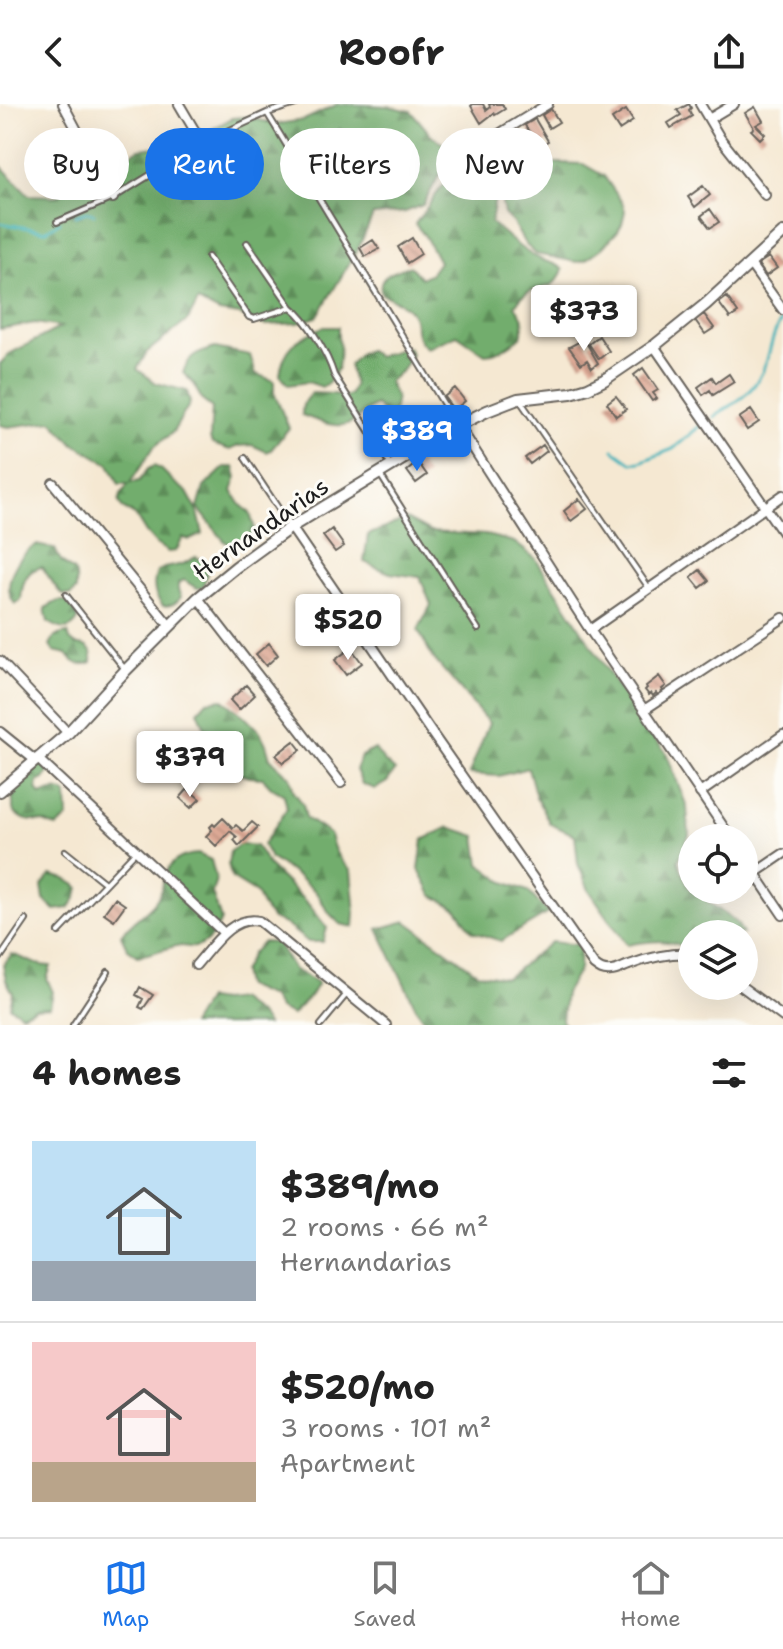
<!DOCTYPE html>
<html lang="en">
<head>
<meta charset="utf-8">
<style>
  :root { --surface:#fff; --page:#f2f2f2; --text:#222; --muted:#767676; --line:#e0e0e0; --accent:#1a73e8 }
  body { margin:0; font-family:"Shantell Sans",sans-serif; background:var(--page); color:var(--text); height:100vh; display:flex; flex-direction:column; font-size:30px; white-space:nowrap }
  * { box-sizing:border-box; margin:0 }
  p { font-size:26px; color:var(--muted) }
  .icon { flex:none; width:44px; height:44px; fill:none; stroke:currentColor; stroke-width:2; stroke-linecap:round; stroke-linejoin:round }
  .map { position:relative; height:921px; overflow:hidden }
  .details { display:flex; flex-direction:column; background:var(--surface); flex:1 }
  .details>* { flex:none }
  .banner { position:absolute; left:24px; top:24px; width:736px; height:72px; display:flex; gap:16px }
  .tools { position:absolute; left:678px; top:720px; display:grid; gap:16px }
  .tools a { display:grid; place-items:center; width:80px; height:80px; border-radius:50%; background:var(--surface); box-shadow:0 8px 32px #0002; font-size:40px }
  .price { position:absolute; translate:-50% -68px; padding:0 18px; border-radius:8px; background:#fff; color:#222; font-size:26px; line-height:52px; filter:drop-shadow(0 2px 4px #0008) }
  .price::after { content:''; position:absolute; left:50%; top:48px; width:24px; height:18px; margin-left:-12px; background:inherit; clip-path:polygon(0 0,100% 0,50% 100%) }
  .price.on { background:var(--accent); color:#fff }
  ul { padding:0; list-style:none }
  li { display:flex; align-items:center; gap:24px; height:200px; padding:0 32px }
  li+li { border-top:2px solid var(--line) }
  li span { display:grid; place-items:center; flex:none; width:224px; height:160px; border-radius:0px; color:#555 }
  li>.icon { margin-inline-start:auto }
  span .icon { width:96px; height:96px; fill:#fffc; stroke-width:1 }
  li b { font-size:34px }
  h2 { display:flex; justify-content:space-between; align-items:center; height:96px; padding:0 32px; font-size:34px }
  .pill { padding:0 28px; border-radius:36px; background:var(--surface); box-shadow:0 8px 32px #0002; font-size:28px; line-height:72px }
  .pill.on { background:var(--accent); color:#fff }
  header { display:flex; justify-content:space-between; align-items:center; height:104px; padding:0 32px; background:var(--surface); font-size:36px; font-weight:700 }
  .menu { display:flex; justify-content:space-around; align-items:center; height:112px; border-top:2px solid var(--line); background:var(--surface); font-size:22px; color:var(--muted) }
  .menu a { display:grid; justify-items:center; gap:4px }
  .menu .on { color:var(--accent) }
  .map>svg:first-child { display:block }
  .forest { fill:url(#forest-firs); stroke:#476444; stroke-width:2 }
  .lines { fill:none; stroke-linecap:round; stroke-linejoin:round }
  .stream { stroke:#43b3ba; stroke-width:3 }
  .building { fill:url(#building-back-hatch) }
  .service-casing { stroke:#68635c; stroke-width:8 }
  .minor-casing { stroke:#68635c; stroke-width:12 }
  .tertiary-casing { stroke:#68635c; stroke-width:14 }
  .service { stroke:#fff; stroke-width:4 }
  .minor { stroke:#fff; stroke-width:8 }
  .tertiary { stroke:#fff; stroke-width:10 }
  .labels { text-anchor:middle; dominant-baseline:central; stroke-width:6; stroke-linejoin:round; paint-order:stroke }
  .street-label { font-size:24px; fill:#1c1c1c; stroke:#fdfcf7 }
</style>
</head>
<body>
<header><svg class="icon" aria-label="back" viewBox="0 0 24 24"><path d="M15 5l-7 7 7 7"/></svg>Roofr<svg class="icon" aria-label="share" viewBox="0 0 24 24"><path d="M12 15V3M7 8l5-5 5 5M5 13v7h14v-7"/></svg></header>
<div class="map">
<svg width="783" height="921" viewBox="0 0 783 921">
  <defs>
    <pattern id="forest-firs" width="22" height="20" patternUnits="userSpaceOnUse" patternTransform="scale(2)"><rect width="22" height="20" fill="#72ad6d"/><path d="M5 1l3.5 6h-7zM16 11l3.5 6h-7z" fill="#5d8c59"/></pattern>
    <pattern id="building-back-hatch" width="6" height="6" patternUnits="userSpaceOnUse" patternTransform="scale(2)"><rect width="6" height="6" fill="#dda995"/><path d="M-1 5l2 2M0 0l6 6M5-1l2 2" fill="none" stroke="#bd9180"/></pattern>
  </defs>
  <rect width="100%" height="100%" fill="#fdfcf7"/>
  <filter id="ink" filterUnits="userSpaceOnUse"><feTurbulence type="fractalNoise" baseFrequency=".0125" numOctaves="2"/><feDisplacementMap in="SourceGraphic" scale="16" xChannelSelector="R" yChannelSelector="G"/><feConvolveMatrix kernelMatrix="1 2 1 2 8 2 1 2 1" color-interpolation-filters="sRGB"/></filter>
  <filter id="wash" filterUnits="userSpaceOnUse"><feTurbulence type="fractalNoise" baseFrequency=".006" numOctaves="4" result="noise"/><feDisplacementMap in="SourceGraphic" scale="32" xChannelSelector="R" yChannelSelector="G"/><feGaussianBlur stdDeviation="1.8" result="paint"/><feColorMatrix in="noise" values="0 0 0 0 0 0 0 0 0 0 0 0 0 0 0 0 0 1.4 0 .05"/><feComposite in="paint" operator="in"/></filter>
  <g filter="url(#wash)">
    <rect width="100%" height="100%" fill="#f5e8d2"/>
    <path class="forest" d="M338,0l50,2 23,5 20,24 15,11 2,13 -25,46 -18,7 -32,3 -15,34 -41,68 -19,6 -33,2 -25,-10 -21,-3 -21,-11 -10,19 -41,32 -10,17 19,14 31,8 3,12 -17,29 -19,15 -24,36 9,-2 9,-12 6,-3 7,3 14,14 12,9 11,20 5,22 -13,6 -7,-2 -7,13 -8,1 -12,-8 -10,-11 -11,-18 -13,-7 -3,-6 2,-7 7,-11h-9l-10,-20 -36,-21 -21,-22 -44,6 -8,-2v-61l9,-10 52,-27 -26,-4 -35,6v-164l29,30 28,1 49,-26 33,-21 46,-5 47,-26 14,-1 31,7 27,-4z
      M528,58l55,2 21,12 19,28 2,7 -3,13 -4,7 -16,17 -17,12 -8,2 -41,-8 -11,-10 -12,-21 -9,-9 -2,-11v-15l7,-14z
      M455,60l28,4 7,3 5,27 -4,25c16,12 30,28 49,36 9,4 17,4 23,11 -12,26 -23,12 -39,25 -4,2 -6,7 -9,11 10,13 10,15 6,31l-18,12 -10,4 -8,1 -28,-19 -30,13c-18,-12 -5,-28 -21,-41 -6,-5 -17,-9 -24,-13 -7,-19 14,-23 28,-28l11,12 10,-5 8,-11 -14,-26 -10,-12 28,-39z
      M323,223h15v10l2,11 -2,20 -9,14 -7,5 -14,-5 -20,3 -8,-10c3,-28 18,-37 43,-48z
      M406,243l3,1 2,7 -9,15 -14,12 8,15 -3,16 6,6 1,16c-11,-4 -16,-11 -16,-22l-8,-8c-10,4 -14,10 -22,16 -15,10 -36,0 -52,-6 0,-11 2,-15 10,-22l22,1 10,3 6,-2 4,-11 -5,-19 11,-12 8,-3 9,7z
      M215,244l35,7 6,19 18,7v12l15,35 -18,22 -4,2 -15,-7 -14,1 -8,4 -18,-6 -2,-6 2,-30 -9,-7 -7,-12 -1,-4 -12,-12c5,-17 15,-20 32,-25z
      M225,363h9l3,10 -5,14 9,14 9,8 7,23 -1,3 -19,8 -12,-5 -27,-34 6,-21z
      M406,415l24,13 56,3 28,7 22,17 109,170 21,23 21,55 2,28 -11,26 11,27 48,35 6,11h-51v18c-19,-15 -43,-11 -65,-7l-38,-55 -11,-26 -3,-29 -25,-11 -14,-27 -8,-29 -29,8 -30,-2 20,-51 -56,-65 -15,-28 13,-25 -11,-28 -30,-4 -26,-11 4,-27z
      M36,441l19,4c2,4 4,9 7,13 13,14 15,2 14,28l-5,5h-8c-9,-7 -14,-19 -21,-28 -17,3 -20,18 -21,33l-6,4c-15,-19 2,-48 21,-59z
      M196,453l6,3 5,14 -4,14h-7l-12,-8 -6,3v7l3,7c-5,7 -9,9 -18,9 -9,-10 -11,-22 -6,-34l7,-4 19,-4z
      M58,497h8l10,12 2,7c-9,14 -18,9 -30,2l-3,-14z
      M68,529l2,7 6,5c12,-1 17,5 16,17 -11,5 -18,2 -25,-8l-13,-3 -4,-6c4,-9 8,-11 18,-12z
      M222,595l22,17 16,16 6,12 4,14 20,19 4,15 9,12 3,14 24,16c3,16 9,26 21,37l4,42 -1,14 -14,-3 -10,-10 -15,-23 -22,-18 -23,-15 -7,-13 24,-37 -3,-13 -12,-7 -9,-10 -14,-1 -13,-5 -27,-34 -11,-27 9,-10z
      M375,645l9,12 11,10 -8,11 -12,7 -13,-5 -6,-14 5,-14z
      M44,657l4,12 -4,6 -6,3 -1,7 4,6c10,-4 17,-8 26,0l1,22 -10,10c-4,0 -8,-2 -12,-4 -10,-3 -21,0 -30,-9 -4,-4 -3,-5 -3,-11 -4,-22 13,-33 31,-42z
      M449,723l27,9 4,28 22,17 26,10 20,22 -47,28 -28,-9 -17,-24 -24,-13 -13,-26 4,-29z
      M241,740l15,2 13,20 40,39 18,23 -4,14h-15l-23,-18 -13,-5 -9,-11 -7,-15 -24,-15 -4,-14 2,-13z
      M198,750l13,6 5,19 -4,14 9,27c-5,12 -12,24 -26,27 -6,1 -13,-2 -19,-1 -13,3 -25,8 -38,10l-11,-8 -6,-13c9,-13 23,-20 33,-32 7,-8 7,-14 10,-24 4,-17 17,-24 34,-25z
      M51,771l15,4 13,8 -2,10 -8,11 -14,2 -11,-10 -2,-14z
      M406,817l71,52 29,5 45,-36 29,3 -1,25 -14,23 -3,27 2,5h-136l-12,-17 -38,-79z
      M263,838l14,1 16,26 25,14 -7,12 -19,20 -13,-6 -8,-12 -26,-11 -3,-14 10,-19z
      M12,850c15,5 23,12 39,12l-4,13 6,13 -3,15 -15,1 -13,6 -12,-7 3,-14 -7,-13 -3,-15z
      M207,895l14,2 17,-2 22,17 7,9h-76z"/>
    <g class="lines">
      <path class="stream" d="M75,112l12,-4 7,2
        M0,119l45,8 15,-9
        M714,313c24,-16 42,-25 52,-54 5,-15 6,-29 15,-42
        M614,346l18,13 8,-1 33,-13 27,-23"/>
    </g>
    <g id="blocks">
      <path class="building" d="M473,0h10l3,6 4,-3 -1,-3h13l3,5 -10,6 -1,-2 -13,10 -10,-17z
        M689,0l2,4 -2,2 3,6 -21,12 -3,-5 13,-8 -4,-5z
        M755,3l8,14 -7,4 9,9 -5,5 -9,-9 3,-2 -9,-15z
        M551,5l8,13 -10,6 -7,-13z
        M626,6l7,11 -14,9 -7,-11z
        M535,15l13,22 -10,6 -13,-22z
        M500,38l6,10 -13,7 -6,-10z
        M703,82l7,9 -15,12 -7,-10z
        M710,105l9,13 -9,6 -9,-12z
        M412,134l9,16 -14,9 -9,-16z
        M373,136l6,9 -14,8 -5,-9z
        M769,153l8,11 -11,8 -8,-12z
        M727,193l11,16 -8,5 -11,-15z
        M704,210l10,14 -9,6 -10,-14z
        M599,232l10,15 -10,8 -10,-15z
        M584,235l14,24 -6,5 -5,-8 -6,4 -12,-17z
        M643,264l15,22 -5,3 4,5 -5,3 -18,-26z
        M729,270l5,8 -21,13 -3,-5 -7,5 -5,-8 14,-10 4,6z
        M455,284l10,13 -11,9 -10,-13z
        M616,292l10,13 -10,7 -9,-13z
        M751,306l8,12 -12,8 -8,-12z
        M543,341l4,6 -17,13 -5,-6z
        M418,358l9,13 -11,8 -9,-12z
        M579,395l8,10 -16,12 -7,-10z
        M332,425l12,17 -9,6 -12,-16z
        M700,466l9,11 -9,7 -9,-11z
        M269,539l9,12 -12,11 -10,-12z
        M351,544l11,15 -16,12 -11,-15z
        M659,572l7,10 -4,3 1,2 -5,4 -2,-2 -3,3 -2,-3 -2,2 -4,-5 2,-2 -1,-2z
        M246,581l9,10 -16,15 -9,-10z
        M294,637l7,9 -18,13 -7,-8z
        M188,685l12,10 -9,9 -11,-10z
        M223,714l10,10 3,-3 7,6 9,-9 6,5 -19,19 -5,-6 3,-3 -7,-6 -14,15 -10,-10 6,-6 -2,-3 3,-3 2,2z
        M115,794l10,7 -11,15 -10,-7z
        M140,883l13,8 -10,14 -4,-2 4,-8 -7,-4z"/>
    </g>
  </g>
  <g filter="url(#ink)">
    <use href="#blocks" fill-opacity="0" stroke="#68635c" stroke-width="2"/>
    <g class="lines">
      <g class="service-casing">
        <path id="service" d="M267,9l190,313
          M57,118l56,-24 89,-55 65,-30 29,-9
          M247,139l44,64c17,13 37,48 43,68l56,89
          M208,153l41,60 5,2 37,-12
          M519,295l130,189
          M245,354l45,68
          M381,372l97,153
          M66,491l58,73
          M65,747l40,32
          M59,828l77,-81
          M0,854l26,-38
          M73,921l35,-53
          M321,921l25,-30"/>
      </g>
      <g class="minor-casing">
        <path id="minor" d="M63,0l50,94
          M179,0l23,39
          M700,0l20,34 45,57
          M709,15l25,-15
          M450,60l98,-60
          M750,160l33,46
          M654,242l129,187
          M459,322l131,204 141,208
          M53,379l116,142
          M291,423l138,202 165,236c5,4 9,7 17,6 6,0 12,-4 18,-6 18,-7 43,-13 63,-11
          M198,494l143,185
          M590,526l193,-135
          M0,557l68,72
          M644,606l139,-92
          M0,628l36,29
          M38,655l186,174
          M700,689l83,-58
          M744,753l39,58
          M755,769l28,-19
          M196,861c16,-18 36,-50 63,-44l127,104
          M741,882l42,31"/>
      </g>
      <g class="tertiary-casing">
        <path id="tertiary" d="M0,687l68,-58 58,-63 72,-72 38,-31 55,-40 166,-101 30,-15 31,-12 53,-6 17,-5 16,-8 50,-34 52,-42 77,-71"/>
      </g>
      <use href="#service" class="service"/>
      <use href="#minor" class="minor"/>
      <use href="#tertiary" class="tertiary"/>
    </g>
  </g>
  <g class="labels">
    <g class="street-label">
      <text transform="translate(261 425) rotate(-35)">Hernandarias</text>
    </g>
  </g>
</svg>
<div class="tools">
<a><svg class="icon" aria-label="locate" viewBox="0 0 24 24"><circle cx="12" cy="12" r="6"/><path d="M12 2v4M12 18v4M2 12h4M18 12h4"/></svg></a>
<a><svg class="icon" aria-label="layers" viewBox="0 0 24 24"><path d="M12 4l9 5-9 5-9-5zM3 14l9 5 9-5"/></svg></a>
</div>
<b class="price" style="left:584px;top:249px">$373</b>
<b class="price on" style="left:417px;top:369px">$389</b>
<b class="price" style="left:348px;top:558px">$520</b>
<b class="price" style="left:190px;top:695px">$379</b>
<div class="banner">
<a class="pill">Buy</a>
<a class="pill on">Rent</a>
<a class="pill">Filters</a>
<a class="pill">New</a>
</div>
</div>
<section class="details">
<h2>4 homes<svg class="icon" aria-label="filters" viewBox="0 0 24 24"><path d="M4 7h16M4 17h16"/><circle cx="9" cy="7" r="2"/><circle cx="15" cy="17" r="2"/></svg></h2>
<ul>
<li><span style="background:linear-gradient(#bfe0f5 75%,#9aa5b1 0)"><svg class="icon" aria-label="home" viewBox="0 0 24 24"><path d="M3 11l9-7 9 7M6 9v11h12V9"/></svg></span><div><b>$389/mo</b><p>2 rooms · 66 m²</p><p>Hernandarias</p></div></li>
<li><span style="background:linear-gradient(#f6c9c9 75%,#b9a48a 0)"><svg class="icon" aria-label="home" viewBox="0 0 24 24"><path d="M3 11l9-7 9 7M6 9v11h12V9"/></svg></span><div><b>$520/mo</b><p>3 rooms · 101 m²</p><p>Apartment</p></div></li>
</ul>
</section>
<nav class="menu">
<a class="on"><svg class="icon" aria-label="map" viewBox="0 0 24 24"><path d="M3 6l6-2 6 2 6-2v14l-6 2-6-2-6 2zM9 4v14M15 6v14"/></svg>Map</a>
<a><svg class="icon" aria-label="saved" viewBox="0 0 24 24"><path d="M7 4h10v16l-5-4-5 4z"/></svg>Saved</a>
<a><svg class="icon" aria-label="home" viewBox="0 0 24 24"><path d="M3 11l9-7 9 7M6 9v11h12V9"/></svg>Home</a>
</nav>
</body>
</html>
